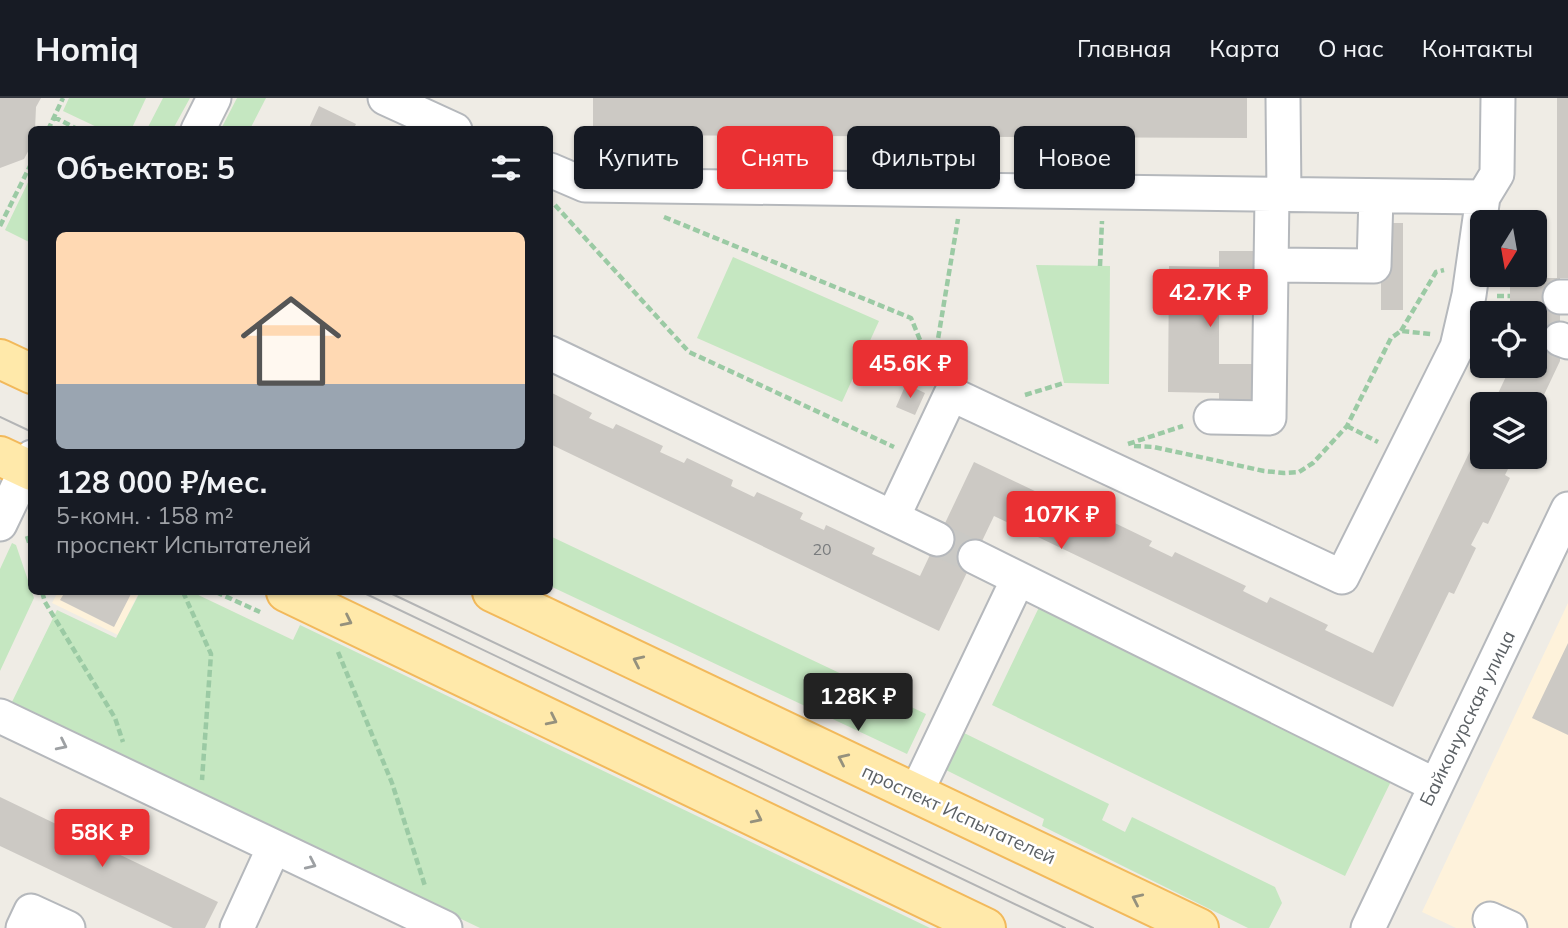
<!DOCTYPE html>
<html lang="ru">
<head>
<meta charset="utf-8">
<style>
  :root { --surface:#171b24; --page:#242831; --text:#f1f3f6; --muted:#9ea1a6; --line:#363941; --accent:#ea3033 }
  body { margin:0; font-family:Mulish,sans-serif; background:var(--page); color:var(--text); height:100vh; display:flex; flex-direction:column; font-size:26px; white-space:nowrap }
  * { box-sizing:border-box; margin:0 }
  p { font-size:23px; color:var(--muted) }
  .icon { flex:none; width:38px; height:38px; fill:none; stroke:currentColor; stroke-width:2; stroke-linecap:round; stroke-linejoin:round }
  .map { position:relative; flex:1; overflow:hidden }
  .side { position:absolute; left:28px; top:28px; width:525px; height:469px; display:flex; flex-direction:column; background:var(--surface); border-radius:10px; box-shadow:0 2px 5px #0004 }
  .side>* { flex:none }
  .top-card { position:absolute; left:574px; top:28px; width:665px; height:63px; display:flex; gap:14px }
  .needle { width:46px; rotate:191deg }
  .buttons { position:absolute; left:1470px; top:112px; display:grid; gap:14px }
  .buttons a { display:grid; place-items:center; width:77px; height:77px; border-radius:10px; background:var(--surface); box-shadow:0 2px 5px #0004; font-size:35px }
  .price { position:absolute; translate:-50% -60px; padding:0 16px; border-radius:7px; background:var(--accent); color:#fff; font-size:23px; line-height:46px; filter:drop-shadow(0 2px 4px #0008) }
  .price::after { content:''; position:absolute; left:50%; top:42px; width:21px; height:16px; margin-left:-10px; background:inherit; clip-path:polygon(0 0,100% 0,50% 100%) }
  .price.selected { background:#222; color:#fff }
  ul { padding:0; list-style:none }
  li { display:grid; align-content:center; gap:14px; height:371px; padding:0 28px }
  li+li { border-top:2px solid var(--line) }
  li span { display:grid; place-items:center; height:217px; border-radius:10px; color:#555 }
  li>.icon { margin-inline-start:auto }
  span .icon { width:126px; height:126px; fill:#fffc; stroke-width:1 }
  li b { font-size:30px }
  h2 { display:flex; justify-content:space-between; align-items:center; height:84px; padding:0 28px; font-size:30px }
  .tag { padding:0 24px; border-radius:10px; background:var(--surface); box-shadow:0 2px 5px #0004; font-size:24px; line-height:63px }
  .tag.selected { background:var(--accent); color:#fff }
  header { display:flex; align-items:center; gap:42px; box-sizing:border-box; height:98px; padding:0 35px; background:var(--surface); border-bottom:2px solid var(--line) }
  header strong { font-size:33px }
  nav { display:flex; gap:38px; margin-inline-start:auto; font-size:24px }
  .map>svg:first-child { display:block }
  .commercial { fill:#fef2db }
  .green { fill:#c5e7c1 }
  .building { fill:#ccc9c4 }
  .lines { fill:none; stroke-linecap:round; stroke-linejoin:round }
  .minor-tunnel { stroke:#cac9c5; stroke-width:33; stroke-dasharray:33 17; stroke-linecap:butt }
  .minor-casing { stroke:#b5b8bc; stroke-width:37 }
  .major-casing { stroke:#f2b95b; stroke-width:42 }
  .path { stroke:#9bcaa4; stroke-width:4.5; stroke-dasharray:7 3.5; stroke-linecap:butt }
  .minor { stroke:#fff; stroke-width:33 }
  .major { stroke:#ffe9aa; stroke-width:38 }
  .tram { stroke:#b3b4b5; stroke-width:2 }
  .oneway { stroke:#95917d }
  .oneway2 { stroke:#9da0a3 }
  .labels { text-anchor:middle; dominant-baseline:central; stroke-width:5; stroke-linejoin:round; paint-order:stroke }
  .number-label { font-size:16px; fill:#787b7d }
  .street-label { font-size:19px; fill:#5c6165; stroke:#fff }
</style>
</head>
<body>
<header>
<strong>Homiq</strong>
<nav><a>Главная</a><a>Карта</a><a>О нас</a><a>Контакты</a></nav>
</header>
<div class="map">
<svg width="1568" height="830" viewBox="0 0 1568 830">
  <rect width="100%" height="100%" fill="#efece5"/>
  <path class="commercial" d="M58,494h81l-21,43 -66,-32z
    M1568,505v325h-112l-34,-16z"/>
  <path class="green" d="M69,0h77l-15,32 -30,-1 -38,-18z
    M163,0h27l-17,31h-26z
    M237,0h29l-16,31h-29z
    M31,78l1,67h-1l-26,-13z
    M733,159l146,64 -37,81 -145,-64z
    M1036,167l74,1 -1,118 -45,-1z
    M550,438l376,178 -19,40 -357,-168z
    M12,445l4,2 18,53 -34,73v-102z
    M140,494h52l101,48 7,-15 630,303h-450l-469,-224 46,-94 59,28z
    M1043,501l353,172 -51,105 -353,-171z
    M958,632l151,74 -7,16 23,12 7,-15 143,70 7,16 -13,25h-21l-206,-102 2,-7 -104,-52z"/>
  <path class="building" d="M0,0h41l-5,9 -1,23h-3v14l-8,15 -24,9z
    M593,0h654v40l-654,-3z
    M1557,0h11v180h-8v83l-18,38 5,2 -12,25v-22h-42l18,-38h24v-53h-25v-35h47z
    M319,8l37,18 -3,6h-45z
    M1381,125h22v87h-22z
    M1219,153h41v46h-41v67h41l-1,43h-40v-14l-51,-1 1,-126 50,1z
    M906,286l19,9 -10,22 -19,-8z
    M550,294l42,21 -3,5 24,11 3,-5 47,22 -3,6 24,11 3,-5 46,22 -2,6 23,11 3,-5 46,21 -3,6 24,11 2,-5 49,23 -3,6 48,22 54,-114 115,55 3,-5 60,29 -3,5 23,11 3,-5 71,34 -3,5 24,12 3,-6 58,28 -3,5 48,23 109,-227v31h32l-9,18 5,3 -22,46 -5,-2 -12,23 5,3 -22,46 -5,-2 -56,115 -399,-191 -55,115 -389,-187z
    M65,494h67l-18,35 -54,-27z
    M1568,545v92l-36,-17z
    M0,699l218,105 -13,26h-32l-173,-82z"/>
  <g class="lines">
    <path class="minor-tunnel" d="M1535,241h25
      M937,441l38,18"/>
    <g class="minor-casing">
      <path id="minor" d="M385,0l70,32
        M1283,0l1,97
        M198,32l16,-32
        M550,72l35,15 898,12
        M1271,167l103,1 2,-70
        M1560,199h8
        M1560,241l8,3
        M550,255l387,186
        M1211,319l58,1 3,-223
        M893,419l58,-123 391,183 115,-230 12,-52 14,-98 14,-23 1,-76
        M0,426l32,-67
        M975,459l460,228
        M0,618l445,212
        M916,695l102,-214
        M1490,821l20,9
        M23,830l8,-17 37,17
        M237,830l37,-81
        M1368,830l200,-419"/>
    </g>
    <g class="major-casing">
      <path id="major" d="M0,261l32,15
        M0,358l32,15
        M286,494l700,336
        M492,494l707,336"/>
    </g>
    <path class="path" d="M54,19l25,13
      M48,32l15,-32
      M555,107l134,147 205,95
      M664,119l247,101 23,56
      M0,128l32,-64
      M1100,168l2,-45
      M1497,198h13
      M1401,233l35,-59 8,-2
      M933,271l25,-150
      M1025,297l39,-12
      M1347,328l31,16
      M1128,346l55,-18
      M1134,348l20,1 110,24 20,2 15,-1 14,-9 34,-37 44,-88 10,-7 30,3
      M27,438l5,16
      M42,494l3,10 70,116 8,24
      M183,494l28,62 -9,126
      M216,494l44,20
      M338,554l54,131 33,103"/>
    <use href="#minor" class="minor"/>
    <use href="#major" class="major"/>
    <path class="tram" d="M0,319l32,15
      M362,494l703,336
      M388,494l705,336"/>
  </g>
  <defs><path id="oneway-chevron" d="M-2-3.5L2.5 0L-2 3.5" fill="none" stroke-width="1.6" stroke-linecap="round" stroke-linejoin="round" transform="scale(1.75)"/></defs>
  <g class="oneway">
    <use href="#oneway-chevron" transform="translate(347 523) rotate(26)"/>
    <use href="#oneway-chevron" transform="translate(638 563) rotate(-155)"/>
    <use href="#oneway-chevron" transform="translate(552 622) rotate(26)"/>
    <use href="#oneway-chevron" transform="translate(843 661) rotate(-155)"/>
    <use href="#oneway-chevron" transform="translate(757 720) rotate(26)"/>
    <use href="#oneway-chevron" transform="translate(1137 801) rotate(-155)"/>
  </g>
  <g class="oneway2">
    <use href="#oneway-chevron" transform="translate(62 647) rotate(26)"/>
    <use href="#oneway-chevron" transform="translate(311 766) rotate(25)"/>
  </g>
  <g class="labels">
    <g class="number-label">
      <text x="822" y="451">20</text>
    </g>
    <g class="street-label">
      <text transform="translate(1467 620) rotate(-64)">Байконурская улица</text>
      <text transform="translate(959 716) rotate(25)">проспект Испытателей</text>
    </g>
  </g>
</svg>
<div class="buttons">
<a><svg class="needle" viewBox="-14 -14 28 28"><path d="M0-13l5 13h-10z" fill="#e53935"/><path d="M0 13l5-13h-10z" fill="#9ea1a6"/></svg></a>
<a><svg class="icon" aria-label="locate" viewBox="0 0 24 24"><circle cx="12" cy="12" r="6"/><path d="M12 2v4M12 18v4M2 12h4M18 12h4"/></svg></a>
<a><svg class="icon" aria-label="layers" viewBox="0 0 24 24"><path d="M12 4l9 5-9 5-9-5zM3 14l9 5 9-5"/></svg></a>
</div>
<b class="price" style="left:1210px;top:231px">42.7K ₽</b>
<b class="price" style="left:910px;top:302px">45.6K ₽</b>
<b class="price" style="left:1061px;top:453px">107K ₽</b>
<b class="price selected" style="left:858px;top:635px">128K ₽</b>
<b class="price" style="left:102px;top:771px">58K ₽</b>
<div class="top-card">
<a class="tag">Купить</a>
<a class="tag selected">Снять</a>
<a class="tag">Фильтры</a>
<a class="tag">Новое</a>
</div>
<section class="side">
<h2>Объектов: 5<svg class="icon" aria-label="filters" viewBox="0 0 24 24"><path d="M4 7h16M4 17h16"/><circle cx="9" cy="7" r="2"/><circle cx="15" cy="17" r="2"/></svg></h2>
<ul>
<li><span style="background:linear-gradient(#ffd9b3 70%,#9aa5b1 0)"><svg class="icon" aria-label="home" viewBox="0 0 24 24"><path d="M3 11l9-7 9 7M6 9v11h12V9"/></svg></span><div><b>128 000 ₽/мес.</b><p>5-комн. · 158 m²</p><p>проспект Испытателей</p></div></li>
</ul>
</section>
</div>
</body>
</html>
